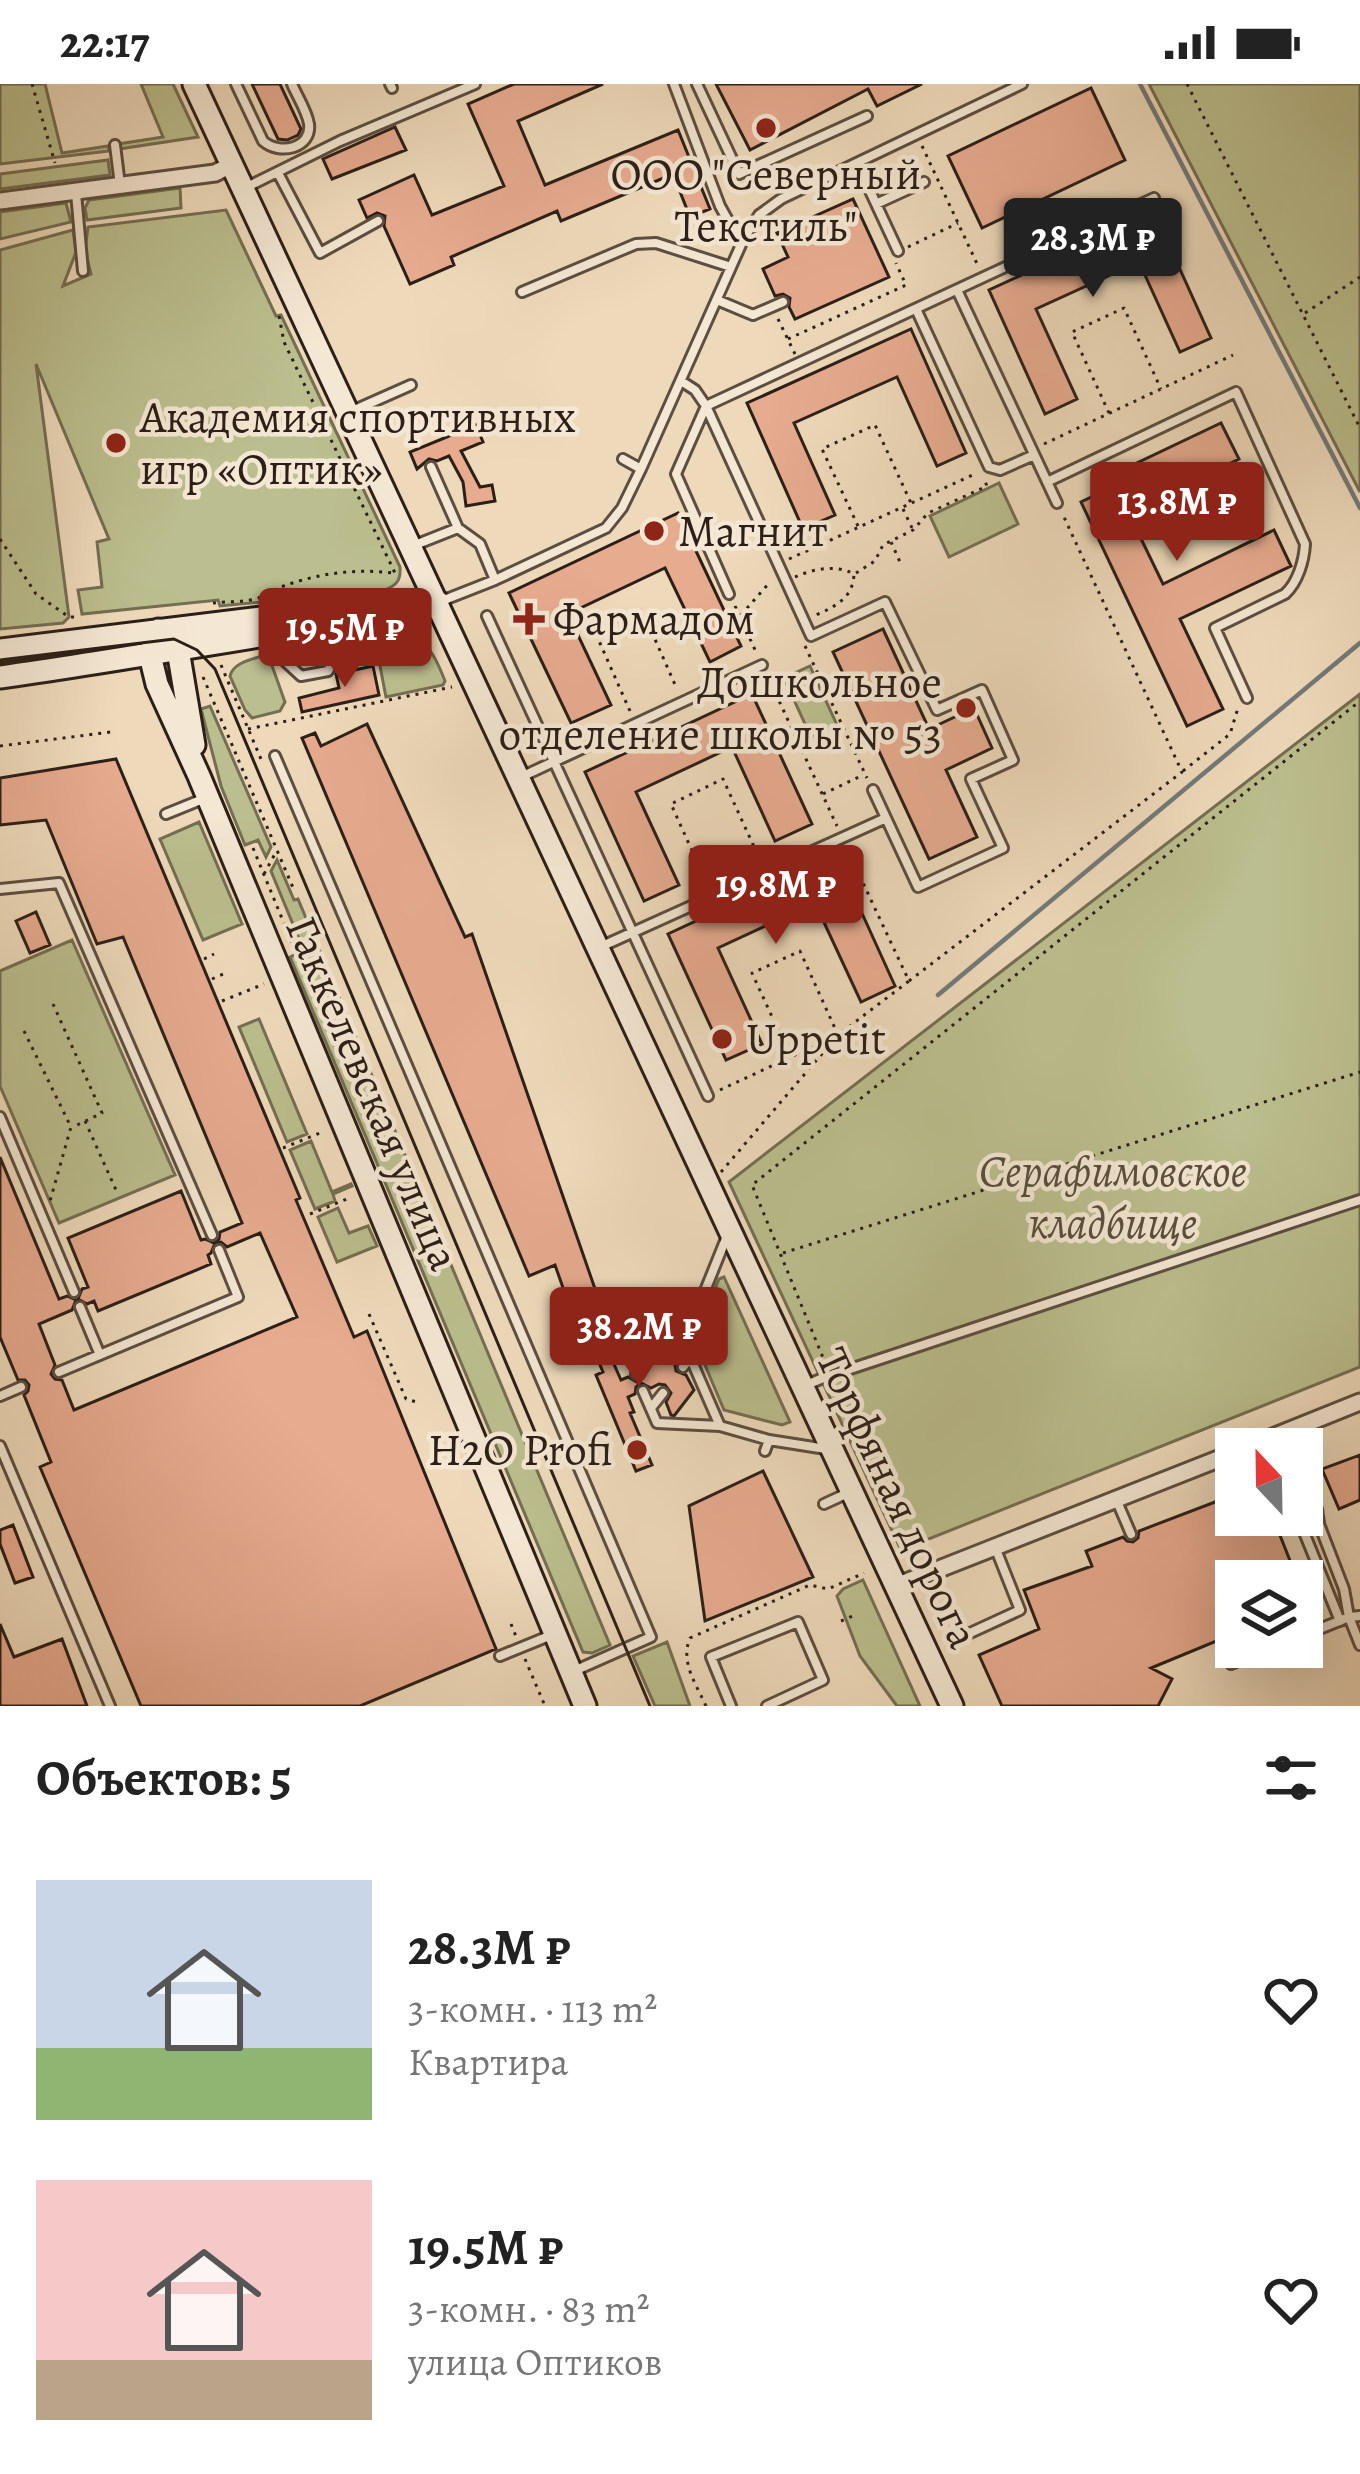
<!DOCTYPE html>
<html lang="ru">
<head>
<meta charset="utf-8">
<style>
  :root { --surface:#fff; --page:#f2f2f2; --text:#222; --muted:#767676; --accent:#8f2418 }
  body { margin:0; font-family:Alegreya,serif; background:var(--page); color:var(--text); height:100vh; display:flex; flex-direction:column; font-size:45px; white-space:nowrap }
  * { box-sizing:border-box; margin:0 }
  p { font-size:39px; color:var(--muted) }
  .icon { flex:none; width:66px; height:66px; fill:none; stroke:currentColor; stroke-width:2; stroke-linecap:round; stroke-linejoin:round }
  .map { position:relative; height:1622px; overflow:hidden }
  .drawer { display:flex; flex-direction:column; background:var(--surface); flex:1 }
  .drawer>* { flex:none }
  .needle { width:78px; rotate:338deg }
  .tools { position:absolute; left:1215px; top:1344px; display:grid; gap:24px }
  .tools a { display:grid; place-items:center; width:108px; height:108px; border-radius:0px; background:var(--surface); box-shadow:0 12px 48px #0002; font-size:60px }
  .price { position:absolute; translate:-50% -102px; padding:0 27px; border-radius:12px; background:var(--accent); color:#fff; font-size:39px; line-height:78px; filter:drop-shadow(0 3px 6px #0008) }
  .price::after { content:''; position:absolute; left:50%; top:72px; width:36px; height:27px; margin-left:-18px; background:inherit; clip-path:polygon(0 0,100% 0,50% 100%) }
  .price.on { background:#222; color:#fff }
  ul { padding:0; list-style:none }
  li { display:flex; align-items:center; gap:36px; height:300px; padding:0 36px }
  li span { display:grid; place-items:center; flex:none; width:336px; height:240px; border-radius:0px; color:#555 }
  li>.icon { margin-inline-start:auto }
  span .icon { width:144px; height:144px; fill:#fffc; stroke-width:1 }
  li b { font-size:51px }
  h2 { display:flex; justify-content:space-between; align-items:center; height:144px; padding:0 36px; font-size:51px }
  .status { display:flex; justify-content:space-between; align-items:center; height:84px; padding:0 60px; background:var(--surface); direction:ltr }
  .status svg { height:33px; fill:currentColor }
  .map>svg:first-child { display:block }
  .green { fill:#bbbe8e; stroke:#746e52; stroke-width:3 }
  .lines { fill:none; stroke-linecap:round; stroke-linejoin:round }
  .stream { stroke:#727a7a; stroke-width:4.5 }
  .building { fill:#e7ab90; stroke:#2c1f17; stroke-width:3 }
  .lane-casing { stroke:#5c4e40; stroke-width:14 }
  .street-casing { stroke:#5c4e40; stroke-width:21 }
  .secondary-casing { stroke:#2c1f17; stroke-width:27 }
  .path { stroke:#2c1f17; stroke-width:3; stroke-dasharray:3 6; stroke-linecap:butt }
  .lane { stroke:#f4e7d3; stroke-width:8 }
  .street { stroke:#f4e7d3; stroke-width:15 }
  .secondary { stroke:#f4e7d3; stroke-width:21 }
  .tram { stroke:#2c1f17; stroke-width:3 }
  .poi-dot { fill:#8f2418; stroke:#f4e7d3; stroke-width:4.5 }
  .labels { text-anchor:middle; dominant-baseline:central; stroke-width:9; stroke-linejoin:round; paint-order:stroke }
  .poi-label { font-size:45px; fill:#2c1f17; stroke:#f4e7d3; text-anchor:start }
  .street-label { font-size:45px; fill:#2c1f17; stroke:#f4e7d3 }
  .park-label { font-size:45px; font-style:italic; fill:#574f3b; stroke:#f4e7d3 }
</style>
</head>
<body>
<div class="status"><b>22:17</b><svg viewBox="0 0 49 12"><path d="M0 12V9h3v3zM5 12V6h3v6zM10 12V3h3v9zM15 12V0h3v12zM26 1h20v11H26zM47 4h2v5h-2z"/></svg></div>
<div class="map">
<svg width="1360" height="1622" viewBox="0 0 1360 1622">
  <rect width="100%" height="100%" fill="#eedabb"/>
  <filter id="stains"><feTurbulence type="fractalNoise" baseFrequency=".00167" numOctaves="4"/><feColorMatrix values="0 0 0 0 .2 0 0 0 0 .09 0 0 0 0 .02 0 0 0 .5 -.17"/></filter>
  <radialGradient id="worn" r=".72"><stop offset=".6" stop-color="#630" stop-opacity="0"/><stop offset="1" stop-color="#630" stop-opacity=".3"/></radialGradient>
  <path class="green" d="M0,0h45l17,69 46,-7 1,5 -109,13z
    M141,0h32l25,53 -79,12 -1,-5 45,-7z
    M1149,0h211v408z
    M108,76l2,15 -110,14v-15z
    M180,104l1,20 -94,12 -2,-12 4,-8z
    M66,119l5,19 -71,17v-27z
    M226,126l50,106 5,-1 119,252c1,13 -3,18 -15,23l-165,16 -2,-6 -136,14 -4,-24 24,-3 -5,-45 12,-3 -73,-175 33,253 -6,6 -63,6v-379l73,-20 3,22 -13,34 28,-12 -6,-24 3,-23z
    M999,399l19,41 -69,33 -19,-41z
    M414,552c17,10 24,27 31,45l-2,4 -57,12 -11,-57z
    M262,572l8,4 15,42 -5,9 -28,7 -7,-8 -15,-34c3,-13 20,-16 32,-20z
    M810,582l27,59 -26,12 -27,-59z
    M1360,610v673l-459,183 -172,-368z
    M210,622l61,141 -5,10 -8,-17 -13,5 -24,-59 -20,-77z
    M199,738l43,102 -39,16 -43,-101z
    M277,776l17,40 4,-1 312,746 -18,8 -9,-1 -293,-695 14,-6 -33,-80z
    M72,856l103,235 -116,48 -59,-137v-115z
    M259,935l48,115 -20,8 -48,-115z
    M311,1057l21,51 19,-8 1,2 -19,8 2,7 -20,8 -25,-59z
    M338,1124l11,25 19,-7 9,20 -40,16 -19,-45z
    M724,1193l66,145 -8,3 -58,-15 -30,-71 25,-60z
    M863,1496l57,126h-23l-37,-50 -23,-60 6,-7z
    M667,1558l23,64h-35l-22,-50z"/>
  <g class="lines">
    <path class="stream" d="M1140,0l220,424
      M938,911l422,-352"/>
  </g>
  <path class="building" d="M252,0h28l21,45 -3,6 -11,5 -9,-1z
    M514,0h89l-85,37 27,64 133,-55 32,79 -20,8 -17,-43 -112,47 -4,-10 -106,46 3,8 -44,19 -26,-58 1,-10 -8,-3 -10,5 -8,-18 55,-25 18,40 72,-29 -36,-82z
    M716,0h206l-45,22 -9,-17 -118,61z
    M1091,4l34,72 -143,68 -34,-72z
    M395,43l11,23 -74,29 -9,-20z
    M853,115l36,78 -94,42 -6,-12 1,-9 -7,-4 -8,2 -12,-27 25,-12 -11,-24z
    M1155,130l56,124 -31,14 -41,-90 -103,47 41,90 -32,15 -56,-124z
    M911,245l55,124 -29,13 -40,-89 -103,46 41,92 -32,14 -56,-126z
    M1221,339l18,36 -111,53 35,72 111,-54 17,36 -111,53 43,90 -36,17 -106,-224 42,-20 -5,-10z
    M476,341l7,17 -22,9 19,36 12,-2 3,16 -29,5 -3,-24 -14,-26 -12,5 -8,-2 -12,10 -7,-17z
    M678,429l63,133 -31,16 -45,-94 -97,46 43,91 -40,18 -62,-130z
    M883,545l46,100 45,-21 18,40 -46,22 31,67 -48,22 -96,-207z
    M373,582l6,29 -77,17 -3,-14 40,-10 -3,-14z
    M752,610l60,130 -37,17 -43,-94 -96,45 43,93 -35,16 -59,-129z
    M367,640l98,213 7,-3 130,375 -28,10 -19,-54 -26,11 -227,-538 13,-5 6,13z
    M116,675l184,439 -4,2 58,137 13,-6 129,318 -136,57h-219l-101,-239 11,-5 -27,-67 4,-4 1,-6 -4,-5h-7l-18,-43v-180l59,142 8,-3 9,4 -4,10 -33,14 16,41 -4,9 4,5 7,1 12,30 223,-93 -37,-84 -33,14 -6,-5 -6,1 -4,10 -3,2 3,9 -113,47 -4,-10 -7,3 -9,-5 4,-10 6,-2 -20,-49 113,-47 20,49 4,-1 9,4 5,-4 1,-7 22,-9 -119,-286 -26,7 -51,-124 -46,5v-47z
    M836,772l59,130 -34,16 -46,-99 -97,45 44,96 -36,16 -58,-126z
    M36,828l14,33 -20,8 -14,-32z
    M617,1243l5,12 -16,7 15,34 7,-3 9,5 6,-4 10,-16 -1,-7 -6,-3 10,-14 5,6 9,-3 9,18 -4,6 1,6 10,4 8,15 -20,26 -3,-1 -5,-13 5,-9 -6,-8 -6,-1 -8,4 -10,-5 -5,4 -1,7 -7,3 6,15 -4,1 22,52 -16,6 -40,-96 7,-3 -14,-33z
    M1360,1371v45l-21,9 -17,-40z
    M763,1387l50,106 -108,44 -16,-115z
    M1236,1410v21h36l26,66h-62v52l-85,35 21,11 -14,27h-156l-23,-51 60,-26 -15,-39 68,-24 -6,-15 37,-14 4,4 6,1 5,-4 1,-7z
    M13,1441l20,52 -18,6 -15,-39v-14z
    M0,1540l14,33 48,-18 25,67h-87z"/>
  <g class="lines">
    <g class="lane-casing">
      <path id="lane" d="M236,0l27,57c17,15 49,7 46,-17 -2,-13 -12,-28 -17,-40
        M390,0l2,4
        M674,0l46,122 10,18 14,14
        M697,0l42,90 128,-58
        M115,61l5,40
        M857,79l41,88
        M278,89l42,80 58,-32
        M247,103l93,-46 135,-57
        M76,109l7,78
        M876,120l48,-22
        M957,206l100,213
        M522,208l114,-48 20,-1 75,24
        M717,216l36,15 30,-13
        M916,225l73,158 11,3 34,-15
        M681,297l14,9 11,16 105,230 74,-34 52,108 45,-20 31,70 -42,19 32,69 -85,39 -45,-97
        M350,328l61,-27
        M623,375l18,10
        M431,383l27,61 22,16 15,36
        M1047,398l189,-90 69,152c-1,17 -7,38 -20,50l-70,34 32,70
        M415,461l43,-17
        M729,510l-53,-120 30,-68 448,-208
        M439,518l56,-22 111,-52 16,-20 19,-39 103,-231 15,-23 22,-16 241,-115
        M487,532l221,480
        M272,553l3,15 26,24 27,-5 17,-31 -3,-16
        M275,672l376,881 -77,34
        M521,693l241,-112
        M166,730l37,-15
        M0,805l59,-6 153,352
        M598,864l288,-130
        M0,1033l74,175
        M727,1152l-43,107 36,83 49,14 57,9
        M80,1223l20,48
        M664,1252l5,-6 21,-9
        M683,1283l7,-9
        M59,1288l179,-75 -19,-47
        M636,1290l9,-14
        M804,1302l19,-8 537,-178
        M643,1307l14,32 63,3
        M0,1312l21,-9
        M651,1324l12,-15
        M0,1362l110,260
        M765,1367l4,-11
        M1302,1390l15,35 2,14
        M1302,1413l6,15 11,12 25,65 5,28 11,28
        M1116,1415l15,35
        M824,1420l26,-12
        M1297,1431l43,106
        M1302,1552l47,-19 11,-1
        M957,1555l63,-29 -25,-63
        M500,1572l54,-22
        M1231,1580l43,-17
        M731,1622l-20,-49 87,-35 25,58 -56,26"/>
    </g>
    <g class="street-casing">
      <path id="street" d="M0,117l215,-28 16,-8
        M1243,1365l117,-47
        M896,1502l340,-134"/>
    </g>
    <g class="secondary-casing">
      <path id="secondary" d="M194,0l758,1622
        M158,546l-8,25 7,29 42,92 386,930
        M171,559l7,7 16,95
        M0,566l390,-48
        M0,593c140,-19 279,-47 419,-65l19,-10"/>
    </g>
    <path class="path" d="M32,0l23,79
      M1187,0l173,344
      M922,62l57,122
      M908,163l50,-24
      M1305,229l55,-36
      M279,232l5,26 111,231
      M778,235l17,35
      M788,255l118,-54 -10,-22
      M1109,329l-37,-81 52,-24 37,81
      M1044,360l189,-89
      M903,425l9,19
      M858,442l-36,-77 53,-24 36,78
      M0,455l36,55 33,23h7
      M891,458l9,20
      M789,475l188,-86
      M856,489l19,-12 8,-16 30,-15 15,-17 59,-27 -3,-7
      M795,493c18,-8 41,-13 59,-3 -1,24 -18,32 -38,41
      M213,519c15,-2 34,0 48,-6 6,-2 11,-6 17,-9 37,-14 76,-20 115,-15
      M735,522l21,46
      M741,531l29,-33
      M805,562l62,132
      M221,581l40,94
      M203,593l91,213
      M768,593l69,149
      M630,627l-35,-79 47,-22 35,79
      M248,645l204,-42
      M0,662l111,-14
      M1183,687l47,-37 8,-26
      M823,710l40,-19
      M253,764l42,102
      M264,790l12,-22
      M707,800l-36,-80 52,-25 38,83
      M204,875l10,-5
      M212,895l11,-5
      M909,897l273,-209 -119,-257
      M222,917l42,-17
      M53,920l49,109 -29,14
      M24,947l47,96 -21,74
      M720,1006l118,-55 71,-54 -61,-130
      M85,1037l31,69
      M283,1064l37,-15
      M721,1088l117,-137 -38,-84 -48,22 38,83
      M310,1130l37,-15
      M783,1169l577,-181
      M369,1230l37,85 14,4
      M826,1281l-74,-180 608,-484
      M841,1537l14,-6
      M511,1540l6,15
      M525,1575l20,47
      M706,1622c-10,-22 -26,-44 -16,-68l120,-53 18,4 36,-16"/>
    <use href="#lane" class="lane"/>
    <use href="#street" class="street"/>
    <use href="#secondary" class="secondary"/>
    <path class="tram" d="M0,576l174,-21 23,11 18,19 435,1037"/>
  </g>
  <g class="poi-dot">
    <circle cx="766" cy="44" r="12"/>
    <circle cx="116" cy="359" r="12"/>
    <circle cx="654" cy="447" r="12"/>
    <path d="M523 517h12v12h12v12h-12v12h-12v-12h-12v-12h12z"/>
    <circle cx="966" cy="624" r="12"/>
    <circle cx="722" cy="955" r="12"/>
    <circle cx="637" cy="1366" r="12"/>
  </g>
  <g class="labels">
    <g class="poi-label">
      <text x="766" y="90" text-anchor="middle">ООО "Северный<tspan x="766" dy="52">Текстиль"</tspan></text>
      <text x="140" y="333">Академия спортивных<tspan x="140" dy="52">игр «Оптик»</tspan></text>
      <text x="678" y="447">Магнит</text>
      <text x="553" y="535">Фармадом</text>
      <text x="942" y="598" text-anchor="end">Дошкольное<tspan x="942" dy="52">отделение школы № 53</tspan></text>
      <text x="746" y="955">Uppetit</text>
      <text x="613" y="1366" text-anchor="end">H2O Profi</text>
    </g>
    <g class="street-label">
      <text transform="translate(373 1009) rotate(67)">Гаккелевская улица</text>
      <text transform="translate(898 1414) rotate(65)">Торфяная дорога</text>
    </g>
    <g class="park-label">
      <text x="1113" y="1087">Серафимовское<tspan x="1113" dy="52">кладбище</tspan></text>
    </g>
  </g>
  <rect width="100%" height="100%" filter="url(#stains)"/>
  <rect width="100%" height="100%" fill="url(#worn)"/>
</svg>
<div class="tools">
<a><svg class="needle" viewBox="-14 -14 28 28"><path d="M0-13l5 13h-10z" fill="#e53935"/><path d="M0 13l5-13h-10z" fill="#767676"/></svg></a>
<a><svg class="icon" aria-label="layers" viewBox="0 0 24 24"><path d="M12 4l9 5-9 5-9-5zM3 14l9 5 9-5"/></svg></a>
</div>
<b class="price on" style="left:1093px;top:216px">28.3M ₽</b>
<b class="price" style="left:1177px;top:480px">13.8M ₽</b>
<b class="price" style="left:345px;top:606px">19.5M ₽</b>
<b class="price" style="left:776px;top:863px">19.8M ₽</b>
<b class="price" style="left:639px;top:1305px">38.2M ₽</b>
</div>
<section class="drawer">
<h2>Объектов: 5<svg class="icon" aria-label="filters" viewBox="0 0 24 24"><path d="M4 7h16M4 17h16"/><circle cx="9" cy="7" r="2"/><circle cx="15" cy="17" r="2"/></svg></h2>
<ul>
<li><span style="background:linear-gradient(#c9d6e8 70%,#8fb573 0)"><svg class="icon" aria-label="home" viewBox="0 0 24 24"><path d="M3 11l9-7 9 7M6 9v11h12V9"/></svg></span><div><b>28.3M ₽</b><p>3-комн. · 113 m²</p><p>Квартира</p></div><svg class="icon" aria-label="heart" viewBox="0 0 24 24"><path d="M12 20l-8-8c-3-5 5-10 8-4 3-6 11-1 8 4z"/></svg></li>
<li><span style="background:linear-gradient(#f6c9c9 75%,#b9a48a 0)"><svg class="icon" aria-label="home" viewBox="0 0 24 24"><path d="M3 11l9-7 9 7M6 9v11h12V9"/></svg></span><div><b>19.5M ₽</b><p>3-комн. · 83 m²</p><p>улица Оптиков</p></div><svg class="icon" aria-label="heart" viewBox="0 0 24 24"><path d="M12 20l-8-8c-3-5 5-10 8-4 3-6 11-1 8 4z"/></svg></li>
</ul>
</section>
</body>
</html>
